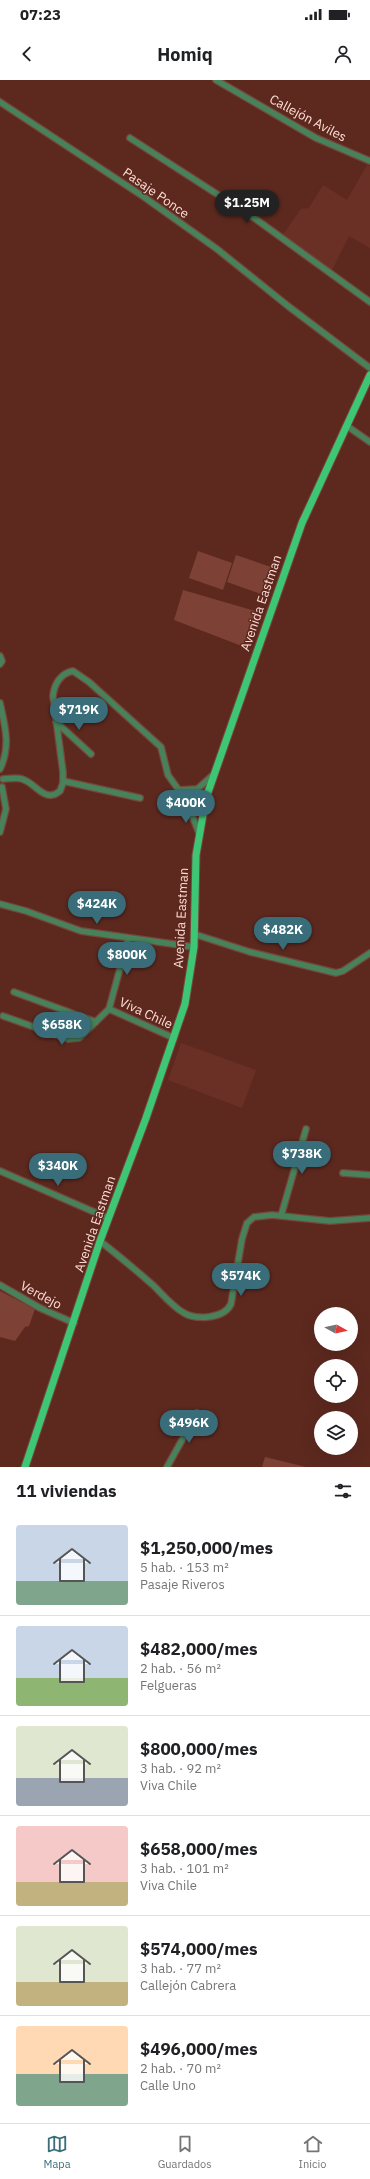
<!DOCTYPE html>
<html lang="es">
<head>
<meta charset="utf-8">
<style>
  :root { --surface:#fff; --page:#f2f2f2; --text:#202124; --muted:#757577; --line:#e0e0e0; --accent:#386d79 }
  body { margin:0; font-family:"IBM Plex Sans",sans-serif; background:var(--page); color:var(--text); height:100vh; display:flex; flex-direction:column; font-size:15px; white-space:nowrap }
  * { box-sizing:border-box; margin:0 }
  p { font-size:13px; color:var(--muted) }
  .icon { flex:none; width:22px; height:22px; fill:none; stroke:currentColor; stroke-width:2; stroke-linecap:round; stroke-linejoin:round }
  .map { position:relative; height:1387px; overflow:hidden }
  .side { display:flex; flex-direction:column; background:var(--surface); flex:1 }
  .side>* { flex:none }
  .needle { width:26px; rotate:98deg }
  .controls { position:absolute; left:314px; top:1227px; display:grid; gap:8px }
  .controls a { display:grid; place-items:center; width:44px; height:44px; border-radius:50%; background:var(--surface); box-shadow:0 4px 16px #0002; font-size:20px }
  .price { position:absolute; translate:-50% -34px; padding:0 9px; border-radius:14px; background:var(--accent); color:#fff; font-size:13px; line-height:26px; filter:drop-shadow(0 1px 2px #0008) }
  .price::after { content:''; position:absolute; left:50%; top:24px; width:12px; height:9px; margin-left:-6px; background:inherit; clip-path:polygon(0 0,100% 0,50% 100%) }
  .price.active { background:#222; color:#fff }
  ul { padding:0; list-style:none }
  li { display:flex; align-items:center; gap:12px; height:100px; padding:0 16px }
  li+li { border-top:1px solid var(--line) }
  li span { display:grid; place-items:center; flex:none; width:112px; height:80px; border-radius:4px; color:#555 }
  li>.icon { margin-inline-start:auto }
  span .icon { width:48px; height:48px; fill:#fffc; stroke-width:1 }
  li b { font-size:17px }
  h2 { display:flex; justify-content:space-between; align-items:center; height:48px; padding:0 16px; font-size:17px }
  .status { display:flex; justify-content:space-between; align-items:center; height:28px; padding:0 20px; background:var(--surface); direction:ltr }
  .status svg { height:11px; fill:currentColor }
  header { display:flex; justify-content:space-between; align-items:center; height:52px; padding:0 16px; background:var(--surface); font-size:18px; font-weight:700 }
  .tabs { display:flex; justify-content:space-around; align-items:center; height:56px; border-top:1px solid var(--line); background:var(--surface); font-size:11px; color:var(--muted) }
  .tabs a { display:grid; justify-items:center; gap:2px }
  .tabs .active { color:var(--accent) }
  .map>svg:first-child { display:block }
  .built { fill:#6b3025 }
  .green { fill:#7d4135 }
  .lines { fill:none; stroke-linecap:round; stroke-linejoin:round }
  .minor-casing { stroke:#77463c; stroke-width:8 }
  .major-casing { stroke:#77463c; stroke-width:9 }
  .minor { stroke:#47825a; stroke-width:5.5 }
  .major { stroke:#3dc774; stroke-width:7 }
  .labels { text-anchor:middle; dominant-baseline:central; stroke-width:3; stroke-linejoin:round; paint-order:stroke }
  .street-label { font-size:13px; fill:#fedcd5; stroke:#5d291f }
</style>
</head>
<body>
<div class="status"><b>07:23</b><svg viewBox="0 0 49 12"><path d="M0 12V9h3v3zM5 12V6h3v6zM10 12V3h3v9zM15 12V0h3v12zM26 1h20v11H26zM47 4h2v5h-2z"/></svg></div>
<header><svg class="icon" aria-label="back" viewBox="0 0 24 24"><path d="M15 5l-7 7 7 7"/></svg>Homiq<svg class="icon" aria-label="person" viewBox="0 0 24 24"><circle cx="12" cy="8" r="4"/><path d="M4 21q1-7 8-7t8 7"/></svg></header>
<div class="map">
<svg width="370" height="1387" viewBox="0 0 370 1387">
  <rect width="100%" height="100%" fill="#5d291f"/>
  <path class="built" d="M367,85l3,1v82l-21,-12 -18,36 -49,-36 19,-27 8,-1 14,-23 24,15z
    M181,963l75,27 -14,38 -74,-28z"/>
  <path class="green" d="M198,471l34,12 -9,27 -34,-12z
    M236,475l35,12 -10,27 -34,-12z
    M183,510l76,22 -12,36 -73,-28z
    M0,1211l35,18 -6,17 -4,1 -10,14 -15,-4z
    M265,1377l41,10h-44z"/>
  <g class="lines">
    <g class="minor-casing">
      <path id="minor" d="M216,0l100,58 54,23
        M0,22l144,95 73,52 71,57 82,62
        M130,58l127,82 113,82
        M347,346l23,16
        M0,576l2,5 -2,3
        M0,623c5,23 11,43 0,66
        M56,642l35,32
        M3,699c6,0 14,-2 19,0 14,4 23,25 38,12l3,-8v-11l-10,-76c1,-12 8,-23 20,-25l16,11 72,65 7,28 18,25 13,33
        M63,701l77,17
        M180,710l17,-1
        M190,727l3,-14 20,-18
        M0,752l6,-23 -4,-22
        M0,824l26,7 55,20 113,16
        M194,854l56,18 86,21 7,-2 27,-18
        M14,912l82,30
        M109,929l65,29
        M3,936l65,23 11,-1 30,-29 19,-70
        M0,1091l108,47
        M343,1093l27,2
        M281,1136l25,-87
        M100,1161c19,15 37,30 54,45 9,9 19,21 30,27 12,7 40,6 47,-9l11,-65 5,-16 7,-6 18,-2 58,6 40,-3
        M0,1205l40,23 34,15
        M167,1387l30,-54"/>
    </g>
    <g class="major-casing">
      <path id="major" d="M25,1387l75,-226 46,-123 39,-114 9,-57 2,-92 10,-57 96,-275 68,-148"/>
    </g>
    <use href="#minor" class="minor"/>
    <use href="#major" class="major"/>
  </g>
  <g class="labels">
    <g class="street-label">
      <text transform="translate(308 38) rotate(28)">Callejón Aviles</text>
      <text transform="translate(156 113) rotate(35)">Pasaje Ponce</text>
      <text transform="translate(261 523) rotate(-71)">Avenida Eastman</text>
      <text transform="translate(181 838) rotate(-87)">Avenida Eastman</text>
      <text transform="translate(146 933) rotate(25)">Viva Chile</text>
      <text transform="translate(95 1144) rotate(-71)">Avenida Eastman</text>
      <text transform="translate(41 1215) rotate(28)">Verdejo</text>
    </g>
  </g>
</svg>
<div class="controls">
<a><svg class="needle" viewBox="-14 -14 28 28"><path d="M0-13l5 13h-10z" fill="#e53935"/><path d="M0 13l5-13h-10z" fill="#757577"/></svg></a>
<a><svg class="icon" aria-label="locate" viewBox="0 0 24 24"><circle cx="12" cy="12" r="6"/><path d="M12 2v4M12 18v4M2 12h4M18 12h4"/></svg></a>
<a><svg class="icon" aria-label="layers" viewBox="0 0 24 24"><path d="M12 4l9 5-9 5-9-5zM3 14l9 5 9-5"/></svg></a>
</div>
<b class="price active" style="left:247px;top:144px">$1.25M</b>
<b class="price" style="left:79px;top:651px">$719K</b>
<b class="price" style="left:186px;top:744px">$400K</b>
<b class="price" style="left:97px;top:845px">$424K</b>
<b class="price" style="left:283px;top:871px">$482K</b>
<b class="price" style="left:127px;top:896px">$800K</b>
<b class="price" style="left:62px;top:966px">$658K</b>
<b class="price" style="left:302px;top:1095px">$738K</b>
<b class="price" style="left:58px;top:1107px">$340K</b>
<b class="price" style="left:241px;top:1217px">$574K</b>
<b class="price" style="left:189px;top:1364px">$496K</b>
</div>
<section class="side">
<h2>11 viviendas<svg class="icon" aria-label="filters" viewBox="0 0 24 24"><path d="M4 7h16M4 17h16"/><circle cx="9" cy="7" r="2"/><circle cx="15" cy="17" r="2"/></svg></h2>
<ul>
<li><span style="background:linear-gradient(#c9d6e8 70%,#7fa58c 0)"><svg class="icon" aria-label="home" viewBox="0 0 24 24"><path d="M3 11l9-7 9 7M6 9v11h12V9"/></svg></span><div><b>$1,250,000/mes</b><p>5 hab. · 153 m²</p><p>Pasaje Riveros</p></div></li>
<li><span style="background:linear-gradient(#c9d6e8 65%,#8fb573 0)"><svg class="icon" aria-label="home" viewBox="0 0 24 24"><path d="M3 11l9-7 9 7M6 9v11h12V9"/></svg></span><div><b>$482,000/mes</b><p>2 hab. · 56 m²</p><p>Felgueras</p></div></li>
<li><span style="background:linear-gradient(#dfe7d0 65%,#9aa5b1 0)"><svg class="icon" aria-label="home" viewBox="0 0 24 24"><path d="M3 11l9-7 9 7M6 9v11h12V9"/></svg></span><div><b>$800,000/mes</b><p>3 hab. · 92 m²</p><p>Viva Chile</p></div></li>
<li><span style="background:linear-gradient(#f6c9c9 70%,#c2b280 0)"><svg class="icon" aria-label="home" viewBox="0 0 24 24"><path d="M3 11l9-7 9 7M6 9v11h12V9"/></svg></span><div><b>$658,000/mes</b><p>3 hab. · 101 m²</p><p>Viva Chile</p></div></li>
<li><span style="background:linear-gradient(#dfe7d0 70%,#c2b280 0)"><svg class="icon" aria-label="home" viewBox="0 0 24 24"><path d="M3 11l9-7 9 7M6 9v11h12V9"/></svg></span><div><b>$574,000/mes</b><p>3 hab. · 77 m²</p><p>Callejón Cabrera</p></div></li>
<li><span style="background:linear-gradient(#ffd9b3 60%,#7fa58c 0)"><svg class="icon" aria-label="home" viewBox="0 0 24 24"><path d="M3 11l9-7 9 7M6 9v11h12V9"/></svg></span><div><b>$496,000/mes</b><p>2 hab. · 70 m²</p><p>Calle Uno</p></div></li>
</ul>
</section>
<nav class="tabs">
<a class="active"><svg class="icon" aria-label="map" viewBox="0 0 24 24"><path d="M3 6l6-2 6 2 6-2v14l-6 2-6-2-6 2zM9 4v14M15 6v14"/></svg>Mapa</a>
<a><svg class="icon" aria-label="saved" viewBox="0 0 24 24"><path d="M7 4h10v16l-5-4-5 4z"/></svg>Guardados</a>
<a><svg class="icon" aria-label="home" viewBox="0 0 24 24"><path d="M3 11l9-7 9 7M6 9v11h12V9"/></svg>Inicio</a>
</nav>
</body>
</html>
